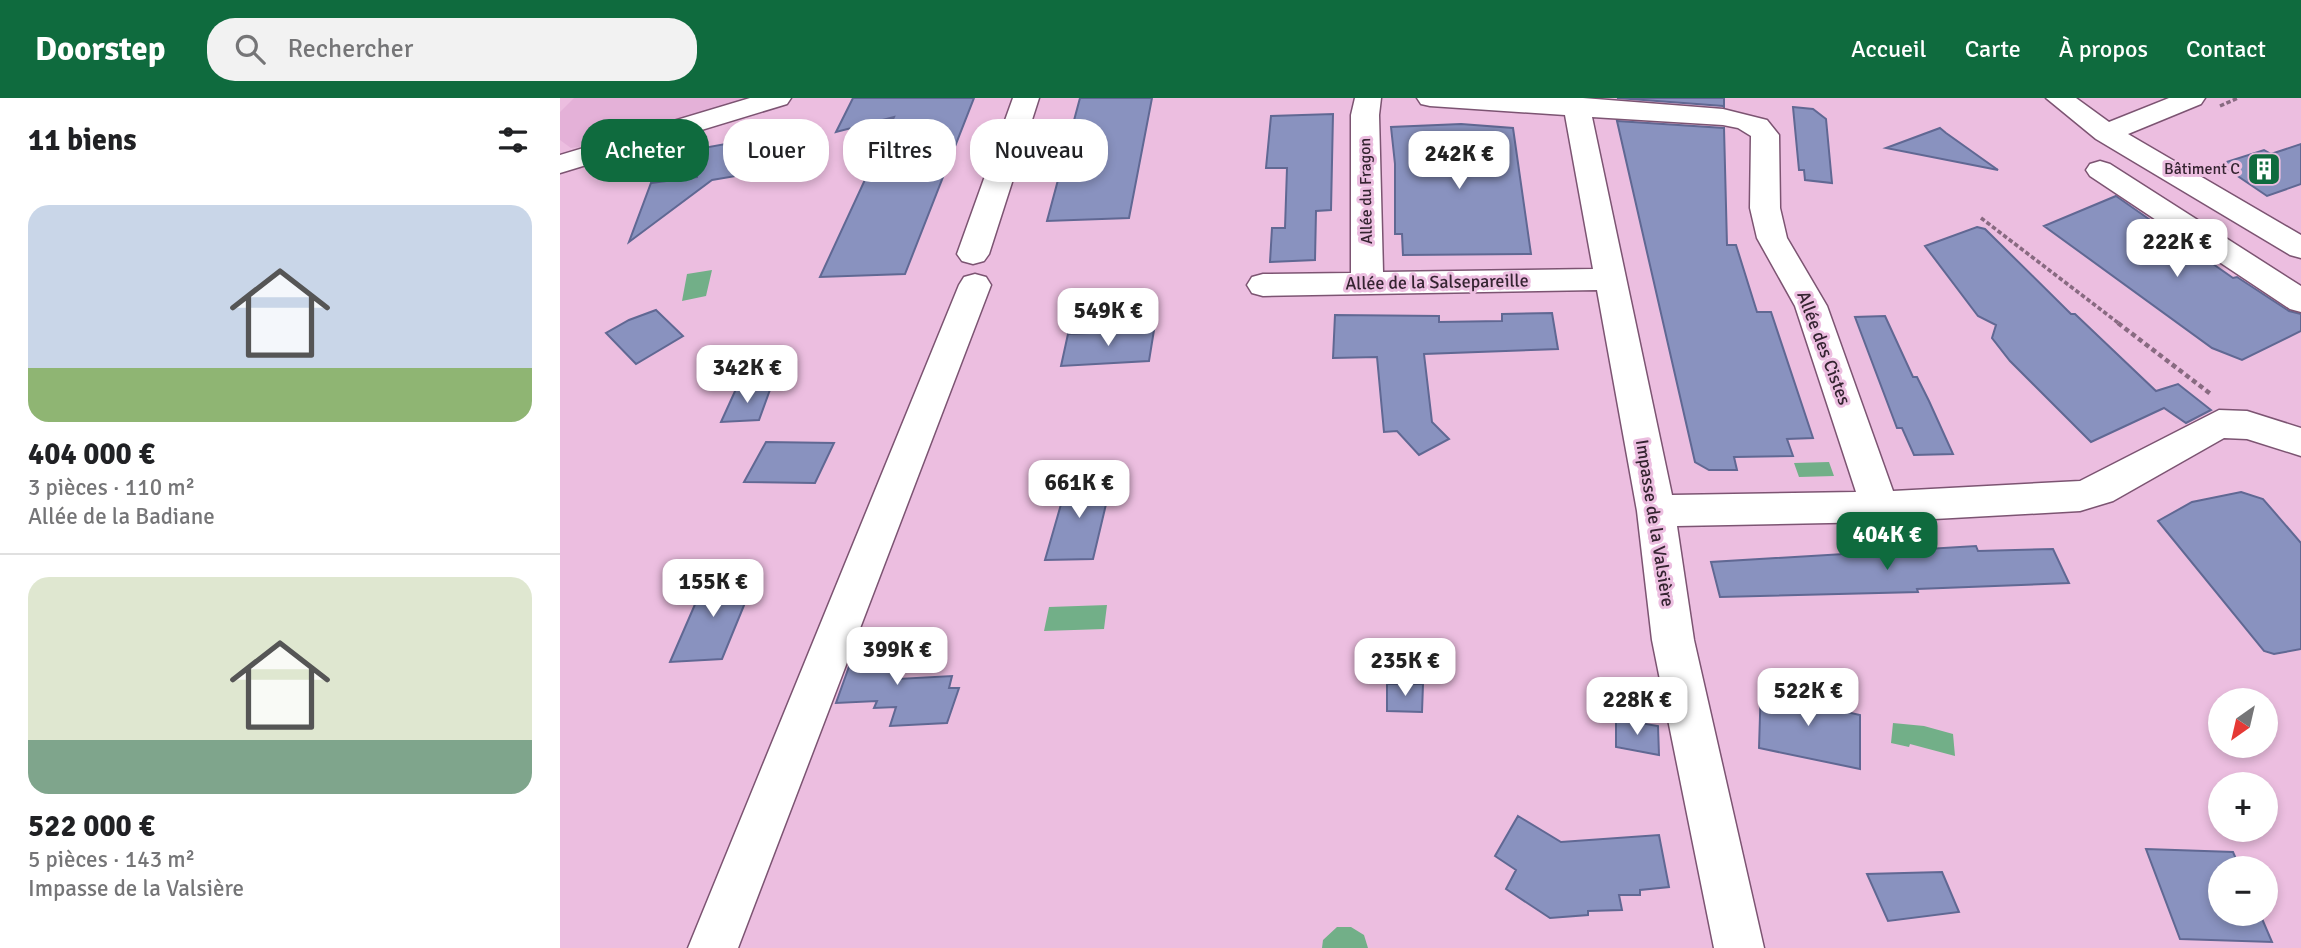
<!DOCTYPE html>
<html lang="fr">
<head>
<meta charset="utf-8">
<style>
  :root { --surface:#fff; --page:#f2f2f2; --text:#202124; --muted:#757577; --line:#e0e0e0; --accent:#0f6b3e }
  body { margin:0; font-family:Signika,sans-serif; background:var(--page); color:var(--text); height:100vh; display:flex; flex-direction:column; font-size:26px; white-space:nowrap }
  * { box-sizing:border-box; margin:0 }
  p { font-size:23px; color:var(--muted) }
  .icon { flex:none; width:38px; height:38px; fill:none; stroke:currentColor; stroke-width:2; stroke-linecap:round; stroke-linejoin:round }
  .map { position:relative; flex:1; overflow:hidden }
  .details { display:flex; flex-direction:column; background:var(--surface); width:560px }
  .details>* { flex:none }
  .top-card { position:absolute; left:21px; top:21px; width:665px; height:63px; display:flex; gap:14px }
  .needle { width:46px; rotate:214deg }
  .fabs { position:absolute; left:1648px; top:590px; display:grid; gap:14px }
  .fabs a { display:grid; place-items:center; width:70px; height:70px; border-radius:50%; background:var(--surface); box-shadow:0 4px 10px #0003; font-size:35px }
  .price { position:absolute; translate:-50% -60px; padding:0 16px; border-radius:14px; background:#fff; color:#222; font-size:23px; line-height:46px; filter:drop-shadow(0 2px 4px #0008) }
  .price::after { content:''; position:absolute; left:50%; top:42px; width:21px; height:16px; margin-left:-10px; background:inherit; clip-path:polygon(0 0,100% 0,50% 100%) }
  .price.active { background:var(--accent); color:#fff }
  ul { padding:0; list-style:none }
  li { display:grid; align-content:center; gap:14px; height:371px; padding:0 28px }
  li+li { border-top:2px solid var(--line) }
  li span { display:grid; place-items:center; height:217px; border-radius:21px; color:#555 }
  li>.icon { margin-inline-start:auto }
  span .icon { width:126px; height:126px; fill:#fffc; stroke-width:1 }
  li b { font-size:30px }
  h2 { display:flex; justify-content:space-between; align-items:center; height:84px; padding:0 28px; font-size:30px }
  .tag { padding:0 24px; border-radius:28px; background:var(--surface); box-shadow:0 4px 10px #0003; font-size:24px; line-height:63px }
  .tag.active { background:var(--accent); color:#fff }
  header { display:flex; align-items:center; gap:42px; box-sizing:border-box; height:98px; padding:0 35px; background:var(--accent); color:#fff }
  header strong { font-size:33px }
  nav { display:flex; gap:38px; margin-inline-start:auto; font-size:24px }
  .search { width:490px; height:63px; background:var(--page); display:flex; align-items:center; gap:18px; box-sizing:border-box; padding:0 24px; border-radius:28px; color:var(--muted); font-size:26px }
  main { display:flex; flex:1; min-height:0 }
  .map>svg:first-child { display:block }
  .built { fill:#e4b1d8 }
  .water { fill:#72af88 }
  .building { fill:#8992bf; stroke:#606893; stroke-width:2 }
  .lines { fill:none; stroke-linecap:round; stroke-linejoin:round }
  .minor-casing { stroke:#7c5472; stroke-width:3 }
  .path-far1 { stroke:#886a81; stroke-width:3.5; stroke-dasharray:4.5 2.5; stroke-linecap:butt }
  .path { stroke:#886a81; stroke-width:4.5; stroke-dasharray:5 3.5; stroke-linecap:butt }
  .minor { fill:#fff; fill-rule:evenodd }
  .labels { text-anchor:middle; dominant-baseline:central; stroke-width:6; stroke-linejoin:round; paint-order:stroke }
  .far-poi-label { font-size:16px; fill:#352431; stroke:#ecbee0; text-anchor:end }
  .far-street-label { font-size:16px; fill:#352431; stroke:#ecbee0 }
  .street-label { font-size:18px; fill:#352431; stroke:#ecbee0 }
</style>
</head>
<body>
<header>
<strong>Doorstep</strong>
<div class="search"><svg class="icon" aria-label="search" viewBox="0 0 24 24"><circle cx="10" cy="10" r="6"/><path d="M15 15l6 6"/></svg>Rechercher</div>
<nav><a>Accueil</a><a>Carte</a><a>À propos</a><a>Contact</a></nav>
</header>
<main>
<section class="details">
<h2>11 biens<svg class="icon" aria-label="filters" viewBox="0 0 24 24"><path d="M4 7h16M4 17h16"/><circle cx="9" cy="7" r="2"/><circle cx="15" cy="17" r="2"/></svg></h2>
<ul>
<li><span style="background:linear-gradient(#c9d6e8 75%,#8fb573 0)"><svg class="icon" aria-label="home" viewBox="0 0 24 24"><path d="M3 11l9-7 9 7M6 9v11h12V9"/></svg></span><div><b>404 000 €</b><p>3 pièces · 110 m²</p><p>Allée de la Badiane</p></div></li>
<li><span style="background:linear-gradient(#dfe7d0 75%,#7fa58c 0)"><svg class="icon" aria-label="home" viewBox="0 0 24 24"><path d="M3 11l9-7 9 7M6 9v11h12V9"/></svg></span><div><b>522 000 €</b><p>5 pièces · 143 m²</p><p>Impasse de la Valsière</p></div></li>
</ul>
</section>
<div class="map">
<svg width="1741" height="850" viewBox="0 0 1741 850">
  <rect width="100%" height="100%" fill="#ecbee0"/>
  <path class="built" d="M14,0h173l-120,42 -56,8 -11,-8v-28z"/>
  <path class="water" d="M152,172l-6,26 -24,5 5,-27z
    M1269,364l5,14 -35,1 -5,-14z
    M547,507l-3,24 -60,2 5,-24z
    M1333,625l31,3 29,8 2,22 -45,-12 -1,3 -18,-4z
    M777,829h14l13,8 4,13h-46l1,-8z"/>
  <path class="building" d="M293,0h121l-69,176 -85,3 74,-160 -58,15z
    M520,0h72l-23,120 -82,3z
    M1057,0h107v9l-1,-1z
    M1233,9l20,2 13,10 6,64 -27,-3 -1,-10h-5z
    M773,16l-2,96 -15,1 -1,49 -45,2 2,-34h13l2,-60h-21l5,-52z
    M1057,23l107,7 3,117h9l21,67h14l42,126 -26,1 6,17 -59,1 3,13h-28l-14,-8z
    M901,26l52,4 18,126 -128,1 -1,-21h-7v-70l-4,-37z
    M1380,30l6,5 52,37 -112,-22z
    M188,42l-6,35 -30,5 -83,62 22,-59 46,-6 6,-29z
    M1741,46v40l-34,12 -47,-32 44,-14 7,4z
    M1556,98l117,82 4,-1 52,34 12,3v17l-59,29 -30,-12 -168,-122z
    M1417,129l8,2 86,85h4l81,77 22,-7 33,26 -25,13 -22,-15 -73,34 -81,-81 -18,-23 4,-13 -18,-9 -53,-70z
    M96,212l27,26 -47,28 -30,-31 23,-13z
    M992,215l6,36 -134,5 8,68 17,17 -30,16 -22,-24 -13,1 -7,-75 -44,1 2,-43 104,1v6l63,-1v-7z
    M1325,218l28,61h4l12,24 24,53 -39,1 -12,-27h-5l-42,-111z
    M594,232l-5,31 -88,5 7,-32z
    M211,289l-12,33 -38,2 15,-33z
    M206,344l68,1 -19,40 -71,-1z
    M552,381l-19,80 -48,1 23,-80z
    M1681,394l22,7 38,44v106l-27,5 -10,-3 -106,-130 34,-19z
    M1416,448l2,5 75,-2 16,34 -152,6 1,3 -198,5 -9,-35z
    M196,478l-34,83 -52,3 36,-83z
    M349,548l-11,33 54,-3 -3,12h10l-12,35 -57,3 6,-19 -22,1 3,-7 -41,2 20,-56z
    M827,586h36l-1,28 -35,-1z
    M1201,586l59,11v11l40,9v54l-101,-21z
    M1056,621l42,7 1,29 -43,-8z
    M958,718l43,26 98,-7 10,52 -29,3v5h-21l3,15 -34,1v4l-38,3 -44,-29 10,-19 -21,-14z
    M1586,751l87,3 7,16h-19v46h39l12,28 -92,-3z
    M1382,774l17,40 -71,9 -21,-47z"/>
  <g class="lines">
    <g class="minor-casing">
      <path id="minor" d="M190,0h41l-4,6 -227,69v-18z
        M453,0h26l-50,156 -5,7 -11,3 -11,-3 -5,-7z
        M795,0h26l-2,17 4,157 210,-3 -28,-154 -135,-9 -9,-2 -4,-6h166l140,11 44,11 12,15 1,73 7,30 40,68 66,185 187,-10 139,-71 28,1 54,17v28l-54,-17 -23,-1 -111,63 -33,10 -200,11 -203,4 17,114 70,308h-50l-62,-308 -15,-129 -40,-221 -334,6 -11,-3 -5,-8 5,-8 11,-3 88,-1v-158zM1032,19l131,8 15,3 13,8 -1,72 7,30 38,68 61,186 -184,3z
        M1486,0h30l33,24 60,-24h36l-4,6 -73,30 173,101v23l-11,-3 -194,-116z
        M1540,63l10,3 191,122v26l-11,-3 -200,-133 -4,-6 4,-6z
        M415,176l11,3 5,8 -253,663h-50l271,-663 5,-8z"/>
    </g>
    <path class="path-far1" d="M1660,8l18,-8
      M1421,120l140,107"/>
    <path class="path" d="M1558,225l94,72"/>
    <use href="#minor" class="minor"/>
  </g>
  <defs>
    <g id="building-square" transform="scale(1.75)"><rect x="-9" y="-9" width="18" height="18" rx="4" fill="#0f6b3e" stroke="#ecbee0"/><path d="M-4-6H4V6H1V3H-1V6H-4ZM-2.5-4.3h1.7v1.8h-1.7ZM.8-4.3h1.7v1.8H.8ZM-2.5-1h1.7V.8h-1.7ZM.8-1h1.7V.8H.8Z" fill="#fff"/></g>
  </defs>
  <g fill-rule="evenodd">
    <use href="#building-square" x="1704" y="71"/>
  </g>
  <g class="labels">
    <g class="far-poi-label">
      <text x="1680" y="71">Bâtiment C</text>
    </g>
    <g class="far-street-label">
      <text transform="translate(806 93) rotate(-91)">Allée du Fragon</text>
    </g>
    <g class="street-label">
      <text transform="translate(877 184) rotate(-1)">Allée de la Salsepareille</text>
      <text transform="translate(1264 250) rotate(69)">Allée des Cistes</text>
      <text transform="translate(1095 425) rotate(81)">Impasse de la Valsière</text>
    </g>
  </g>
</svg>
<div class="fabs">
<a><svg class="needle" viewBox="-14 -14 28 28"><path d="M0-13l5 13h-10z" fill="#e53935"/><path d="M0 13l5-13h-10z" fill="#757577"/></svg></a>
<a>+</a>
<a>−</a>
</div>
<b class="price" style="left:899px;top:93px">242K €</b>
<b class="price" style="left:1617px;top:181px">222K €</b>
<b class="price" style="left:548px;top:250px">549K €</b>
<b class="price" style="left:187px;top:307px">342K €</b>
<b class="price" style="left:519px;top:422px">661K €</b>
<b class="price active" style="left:1327px;top:474px">404K €</b>
<b class="price" style="left:153px;top:521px">155K €</b>
<b class="price" style="left:337px;top:589px">399K €</b>
<b class="price" style="left:845px;top:600px">235K €</b>
<b class="price" style="left:1248px;top:630px">522K €</b>
<b class="price" style="left:1077px;top:639px">228K €</b>
<div class="top-card">
<a class="tag active">Acheter</a>
<a class="tag">Louer</a>
<a class="tag">Filtres</a>
<a class="tag">Nouveau</a>
</div>
</div>
</main>
</body>
</html>
